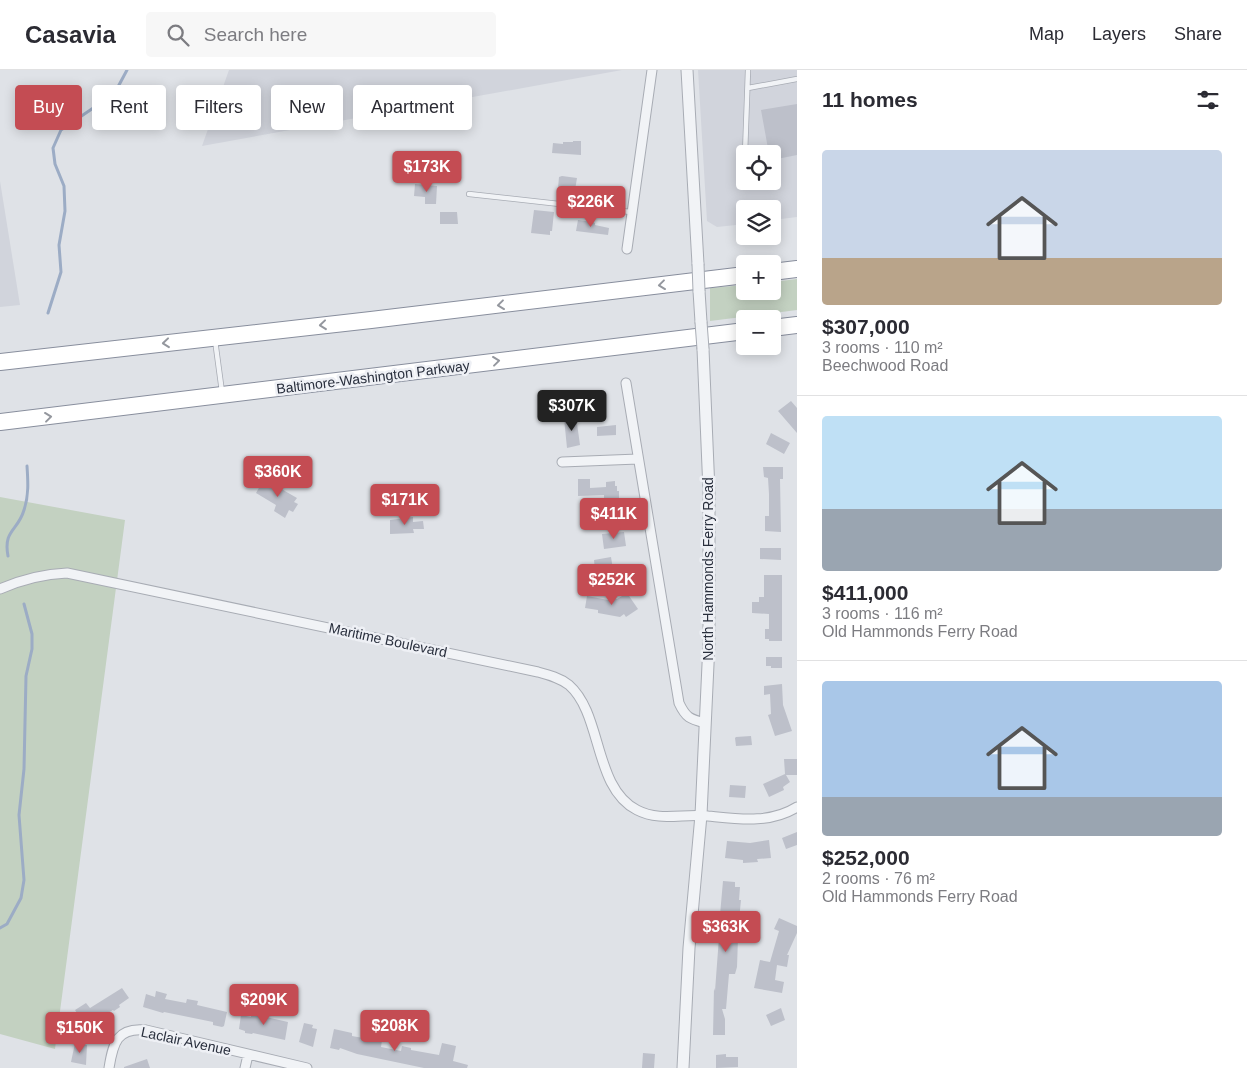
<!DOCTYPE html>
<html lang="en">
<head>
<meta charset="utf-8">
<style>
  :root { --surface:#fff; --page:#f7f7f7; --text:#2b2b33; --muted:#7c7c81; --line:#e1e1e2; --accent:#c44c53 }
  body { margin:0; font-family:Arial,sans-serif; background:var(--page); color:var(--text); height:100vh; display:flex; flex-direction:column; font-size:19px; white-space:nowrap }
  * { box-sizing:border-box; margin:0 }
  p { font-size:16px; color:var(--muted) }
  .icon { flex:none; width:28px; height:28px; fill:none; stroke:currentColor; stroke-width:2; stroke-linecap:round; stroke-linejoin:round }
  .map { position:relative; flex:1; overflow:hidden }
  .details { display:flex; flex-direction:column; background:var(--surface); width:450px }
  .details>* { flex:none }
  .banner { position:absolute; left:15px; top:15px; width:475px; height:45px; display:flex; gap:10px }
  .tools { position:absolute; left:736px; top:75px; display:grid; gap:10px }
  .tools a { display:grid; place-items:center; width:45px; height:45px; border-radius:5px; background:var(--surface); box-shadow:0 2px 12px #0003; font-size:25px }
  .price { position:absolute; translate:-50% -42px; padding:0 11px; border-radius:5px; background:var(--accent); color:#fff; font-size:16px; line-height:32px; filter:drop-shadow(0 1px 2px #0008) }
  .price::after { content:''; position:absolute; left:50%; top:30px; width:15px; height:11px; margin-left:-8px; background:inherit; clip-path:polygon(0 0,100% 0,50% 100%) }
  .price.active { background:#222; color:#fff }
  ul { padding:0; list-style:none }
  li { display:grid; align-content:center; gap:10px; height:265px; padding:0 25px }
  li+li { border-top:1px solid var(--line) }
  li span { display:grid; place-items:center; height:155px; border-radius:5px; color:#555 }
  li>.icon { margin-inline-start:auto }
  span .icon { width:90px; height:90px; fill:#fffc; stroke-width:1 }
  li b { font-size:21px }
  h2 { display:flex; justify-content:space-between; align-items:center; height:60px; padding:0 25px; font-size:21px }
  .pill { padding:0 18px; border-radius:5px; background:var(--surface); box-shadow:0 2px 12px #0003; font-size:18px; line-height:45px }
  .pill.active { background:var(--accent); color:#fff }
  header { display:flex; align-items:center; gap:30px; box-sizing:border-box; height:70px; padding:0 25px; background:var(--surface); border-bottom:1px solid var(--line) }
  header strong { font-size:24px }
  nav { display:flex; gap:28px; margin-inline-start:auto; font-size:18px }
  .search { width:350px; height:45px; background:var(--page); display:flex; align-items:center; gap:12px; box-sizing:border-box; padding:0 18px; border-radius:5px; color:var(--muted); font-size:19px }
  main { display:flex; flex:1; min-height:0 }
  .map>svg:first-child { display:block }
  .built { fill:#d1d4dc; fill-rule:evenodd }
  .green { fill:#c3d1c1 }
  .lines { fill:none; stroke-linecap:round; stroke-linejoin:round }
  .stream { stroke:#9cacc5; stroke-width:3 }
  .building { fill:#bdc0ca }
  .service-casing { stroke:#a8acb4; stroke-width:6 }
  .minor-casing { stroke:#a8acb4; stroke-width:11 }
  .tertiary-casing { stroke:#a8acb4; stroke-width:13 }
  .motorway-casing { stroke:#888e9d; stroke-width:18 }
  .service { stroke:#f1f3f6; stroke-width:4.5 }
  .minor { stroke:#f1f3f6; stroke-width:9 }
  .tertiary { stroke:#f1f3f6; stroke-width:11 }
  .motorway { stroke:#fff; stroke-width:16 }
  .tertiary-bridge-casing { stroke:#a8acb4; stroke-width:13; stroke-linecap:butt }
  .tertiary-bridge { stroke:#f1f3f6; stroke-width:11 }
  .oneway { stroke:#94979e }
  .labels { text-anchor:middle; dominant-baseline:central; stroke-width:5; stroke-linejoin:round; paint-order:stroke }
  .street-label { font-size:14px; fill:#292f3d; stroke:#eef0f5 }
</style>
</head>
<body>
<header>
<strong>Casavia</strong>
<div class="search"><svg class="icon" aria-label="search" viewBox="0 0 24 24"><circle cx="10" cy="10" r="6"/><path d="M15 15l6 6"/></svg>Search here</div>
<nav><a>Map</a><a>Layers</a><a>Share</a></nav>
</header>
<main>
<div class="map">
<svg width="797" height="998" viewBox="0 0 797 998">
  <rect width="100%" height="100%" fill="#dfe2e7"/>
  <path class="built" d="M229,0h393l-420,76z
    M698,0h99v147l-24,3 -1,-11h-27v15l-28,3 -10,-6zM745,84h27v27h-27z
    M0,111l20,124 -20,2z"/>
  <path class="green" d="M797,209v31l-87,11v-33l35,-3v6h27l1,-9z
    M0,427l125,23 -70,529 -55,-15z"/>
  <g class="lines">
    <path class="stream" d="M48,243l13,-41 -2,-27 6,-34 -1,-25 -9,-22 -2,-16 8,-18 41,-28 17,-17 8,-15
      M8,486c-5,-26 10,-25 16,-46 5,-15 4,-29 3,-44
      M0,858l7,-4 14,-26 3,-18 -5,-65 5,-46 2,-93 6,-27v-15l-8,-30"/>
  </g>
  <path class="building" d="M797,34v51l-25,5v-6h-3l-8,-44z
    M573,71h8v14l-29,-2 1,-10 10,1v-2h10z
    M562,106l15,2 -2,12 -17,-2 1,-11z
    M415,114l22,2 -1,18h-11v-7l-11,-1z
    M534,140l20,2 -2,19h-2v4l-19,-2z
    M440,142h17l1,12h-18z
    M578,150l14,2 3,1v2l14,3 -1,7 -32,-4z
    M791,331l6,7v25l-19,-22z
    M576,346l4,29 -13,3 -3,-30z
    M616,355v10l-19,1v-9z
    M771,363l19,10 -6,11 -18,-10z
    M763,397h20v12h-3l1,53 -16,-1v-15h4v-22l-1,-16 -4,-1z
    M264,409l33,19 -3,4 4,2 -5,8 -4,-2 -4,8 -11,-7 2,-6 -20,-12z
    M578,409h12v9l16,-1v-5l9,-1v5h2v5h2v8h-15v-4l-26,1z
    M413,447v5l10,-1 1,8h-11l1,4 -24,1v-14z
    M624,462l2,14 -22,3 -2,-15z
    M760,478h21v12l-21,-1z
    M611,487l2,12 -18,1 -1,-10z
    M764,505h18v66h-13v-2h-4v-10h4v-15l-17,-1v-11h7v-5h5z
    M627,523l11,16 -12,8 -2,-3 -4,3 -22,-4v-3l-13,-2 2,-12 21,4 1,-3 8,2z
    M766,587h16v11h-11v-2h-5z
    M782,614l1,21 9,26 -17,5 -7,-21 3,-1 -1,-20 -6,1v-9z
    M751,666l1,9 -16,1 -1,-8 1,-1z
    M784,689h13v16h-11l4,7 -7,5 1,3 -15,7 -6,-13 22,-10z
    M730,715l16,1 -1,12 -16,-1z
    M797,762v13l-11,4 -4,-11z
    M769,770l2,18 -14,1 1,3 -15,1v-3l-18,-2 2,-17 23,2z
    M723,811l12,1v5h5l-1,13h2l-2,20 -6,-1 -1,19h6l-1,29 -2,7h-6l-3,35h-4l3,10v16h-12l1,-47 1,3 4,-54 3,-10 -3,-1z
    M779,848l18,8v7l-10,22h2l-2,12 -10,-2 -2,15 9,2 -2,11 -28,-5 6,-28 10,2 9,-31 -5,-2z
    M122,918l7,10 -10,7 1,2 -6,4 -1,-1 -29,17 -7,-10 2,-1 -4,-6 11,-7 4,5z
    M156,921l11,3 -2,5 21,4 1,-4 11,2 -1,4 30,7 -3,14 -2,1 -9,-2v-3l-49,-10 -1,1 -20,-6 3,-13 9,3z
    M781,938l4,12 -14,6 -5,-11z
    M241,945l10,2v-2h6l31,7 -3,18 -32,-7 -1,1 -7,-1v-2l-6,-2z
    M304,953l9,2 -1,3 5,1 -4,18 -14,-5z
    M334,959l18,4v3l22,4 1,-2 7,2 -1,7 20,4 1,-5 9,2v2l28,5 3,-12 14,3 -3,15 15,4 -1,3h-43l-67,-14 -17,-6 -1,2 -9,-2z
    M75,973l12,2 -1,20 -15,-3z
    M643,983l12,1 -1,14h-12z
    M726,984v3h12v10l-22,1v-13z
    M147,989l3,9h-26v-1z"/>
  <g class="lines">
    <g class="service-casing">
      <path id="service" d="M748,18l49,-9
        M745,84l3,-84
        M744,110l1,-18
        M469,124l162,18
        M215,270l7,52"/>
    </g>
    <g class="minor-casing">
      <path id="minor" d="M627,179l25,-179
        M626,313l53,320c7,15 11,16 26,20
        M562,392l76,-3
        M0,519c23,-10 43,-15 67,-16l471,99c11,3 22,6 31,13 34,30 24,102 68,125 23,12 47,3 71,6 30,3 62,8 89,-9
        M109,998c4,-25 8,-41 37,-38l161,38
        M245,998l3,-13"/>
    </g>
    <g class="tertiary-casing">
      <path id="tertiary" d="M687,0l11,194
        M699,221l2,31
        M683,998l6,-120 12,-133 8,-172v-152l-6,-142"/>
    </g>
    <g class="motorway-casing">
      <path id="motorway" d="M772,202l25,-3
        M772,258l25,-3
        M0,292l371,-42 374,-45
        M0,352l745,-91"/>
    </g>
    <use href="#service" class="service"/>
    <use href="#minor" class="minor"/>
    <use href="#tertiary" class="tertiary"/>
    <use href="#motorway" class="motorway"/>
    <g class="tertiary-bridge-casing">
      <path id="tertiary-bridge" d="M698,194l1,27
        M701,252l2,27"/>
    </g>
    <use href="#tertiary-bridge" class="tertiary-bridge"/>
  </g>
  <defs><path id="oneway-chevron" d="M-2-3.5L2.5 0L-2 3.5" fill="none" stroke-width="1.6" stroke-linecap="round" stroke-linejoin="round" transform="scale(1.25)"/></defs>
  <g class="oneway">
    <use href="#oneway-chevron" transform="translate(662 215) rotate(173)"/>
    <use href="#oneway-chevron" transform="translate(501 235) rotate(173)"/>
    <use href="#oneway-chevron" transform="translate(323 255) rotate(174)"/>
    <use href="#oneway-chevron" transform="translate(166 273) rotate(174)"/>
    <use href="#oneway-chevron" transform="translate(496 291) rotate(-7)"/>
    <use href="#oneway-chevron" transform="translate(48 347) rotate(-7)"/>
  </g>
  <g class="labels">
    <g class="street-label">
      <text transform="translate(373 307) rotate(-7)">Baltimore-Washington Parkway</text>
      <text transform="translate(708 499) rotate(-90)">North Hammonds Ferry Road</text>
      <text transform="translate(388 570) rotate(12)">Maritime Boulevard</text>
      <text transform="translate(186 971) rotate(12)">Laclair Avenue</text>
    </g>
  </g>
</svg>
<div class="tools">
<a><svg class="icon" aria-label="locate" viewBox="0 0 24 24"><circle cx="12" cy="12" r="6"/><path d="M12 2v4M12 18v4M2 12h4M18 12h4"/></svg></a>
<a><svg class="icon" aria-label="layers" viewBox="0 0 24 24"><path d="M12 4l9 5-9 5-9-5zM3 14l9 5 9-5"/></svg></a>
<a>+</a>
<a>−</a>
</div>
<b class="price" style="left:427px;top:123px">$173K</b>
<b class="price" style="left:591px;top:158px">$226K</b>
<b class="price active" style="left:572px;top:362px">$307K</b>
<b class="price" style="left:278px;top:428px">$360K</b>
<b class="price" style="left:405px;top:456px">$171K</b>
<b class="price" style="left:614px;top:470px">$411K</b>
<b class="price" style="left:612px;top:536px">$252K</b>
<b class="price" style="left:726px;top:883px">$363K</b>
<b class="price" style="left:264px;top:956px">$209K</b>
<b class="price" style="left:395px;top:982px">$208K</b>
<b class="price" style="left:80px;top:984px">$150K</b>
<div class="banner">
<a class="pill active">Buy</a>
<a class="pill">Rent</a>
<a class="pill">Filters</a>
<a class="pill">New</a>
<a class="pill">Apartment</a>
</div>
</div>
<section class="details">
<h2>11 homes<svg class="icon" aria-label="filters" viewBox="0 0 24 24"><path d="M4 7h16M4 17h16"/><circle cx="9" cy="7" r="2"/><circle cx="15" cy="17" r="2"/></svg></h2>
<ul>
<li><span style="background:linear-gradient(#c9d6e8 70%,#b9a48a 0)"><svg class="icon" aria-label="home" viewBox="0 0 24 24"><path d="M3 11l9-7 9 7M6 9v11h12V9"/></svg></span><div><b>$307,000</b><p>3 rooms · 110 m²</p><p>Beechwood Road</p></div></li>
<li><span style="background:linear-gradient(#bfe0f5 60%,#9aa5b1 0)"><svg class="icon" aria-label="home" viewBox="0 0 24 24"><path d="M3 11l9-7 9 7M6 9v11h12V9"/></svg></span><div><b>$411,000</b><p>3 rooms · 116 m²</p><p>Old Hammonds Ferry Road</p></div></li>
<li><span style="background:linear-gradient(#a9c7e8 75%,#9aa5b1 0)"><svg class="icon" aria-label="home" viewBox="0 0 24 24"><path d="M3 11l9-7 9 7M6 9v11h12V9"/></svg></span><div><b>$252,000</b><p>2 rooms · 76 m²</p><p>Old Hammonds Ferry Road</p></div></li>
</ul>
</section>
</main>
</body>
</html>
